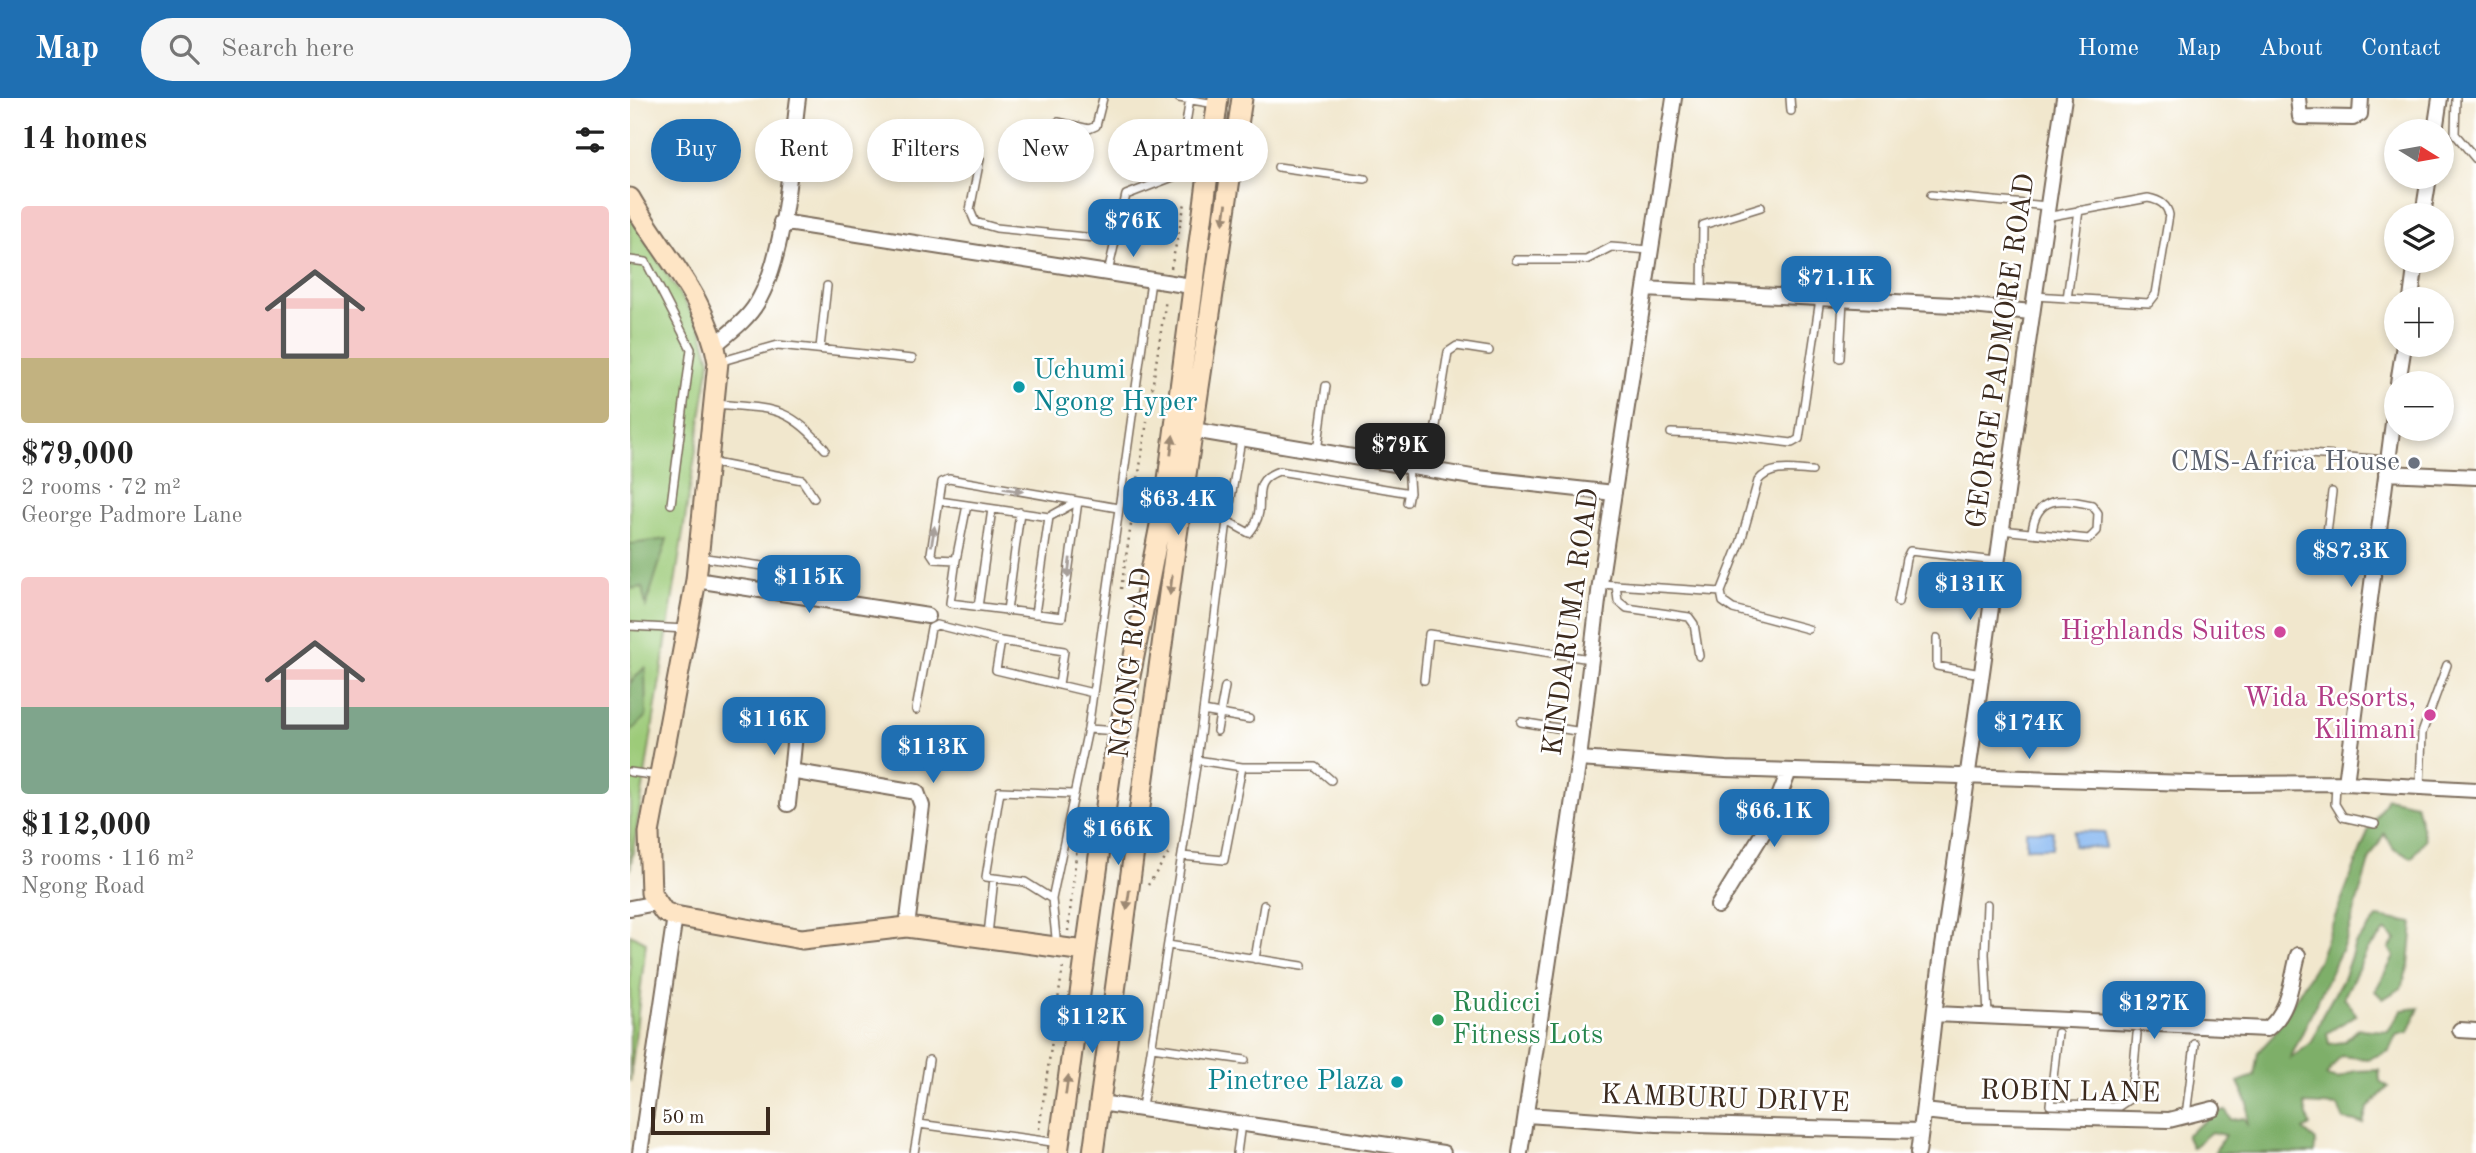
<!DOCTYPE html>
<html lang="en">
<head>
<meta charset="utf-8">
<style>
  :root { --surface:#fff; --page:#f6f6f6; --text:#222; --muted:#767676; --accent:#1f6fb2 }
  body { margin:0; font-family:"Old Standard TT",serif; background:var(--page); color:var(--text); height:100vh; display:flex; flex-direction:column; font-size:26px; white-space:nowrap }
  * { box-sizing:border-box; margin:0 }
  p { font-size:23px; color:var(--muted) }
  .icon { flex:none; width:38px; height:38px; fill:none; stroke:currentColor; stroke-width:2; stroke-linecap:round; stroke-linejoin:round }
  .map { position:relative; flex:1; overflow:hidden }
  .panel { display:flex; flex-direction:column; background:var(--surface); width:630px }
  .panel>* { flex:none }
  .banner { position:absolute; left:21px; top:21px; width:665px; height:63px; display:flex; gap:14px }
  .needle { width:46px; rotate:101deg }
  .buttons { position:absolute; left:1754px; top:21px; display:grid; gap:14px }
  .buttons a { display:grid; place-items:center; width:70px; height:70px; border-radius:50%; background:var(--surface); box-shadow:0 4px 10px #0003; font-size:35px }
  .scale { position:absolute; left:21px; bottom:18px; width:119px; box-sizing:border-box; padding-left:7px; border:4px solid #3b2a1e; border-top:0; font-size:19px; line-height:24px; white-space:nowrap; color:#3b2a1e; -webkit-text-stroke:5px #fff; paint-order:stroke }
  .price { position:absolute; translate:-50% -60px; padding:0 16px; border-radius:14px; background:var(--accent); color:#fff; font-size:23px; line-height:46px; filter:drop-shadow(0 2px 4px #0008) }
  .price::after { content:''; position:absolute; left:50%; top:42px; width:21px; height:16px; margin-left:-10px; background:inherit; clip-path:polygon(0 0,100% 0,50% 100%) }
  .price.active { background:#222; color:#fff }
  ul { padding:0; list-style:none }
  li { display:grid; align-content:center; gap:14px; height:371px; padding:0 21px }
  li span { display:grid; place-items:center; height:217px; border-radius:7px; color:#555 }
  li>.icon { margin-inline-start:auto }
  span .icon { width:126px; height:126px; fill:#fffc; stroke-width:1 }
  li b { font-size:30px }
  h2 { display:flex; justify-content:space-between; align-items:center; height:84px; padding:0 21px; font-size:30px }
  .tag { padding:0 24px; border-radius:32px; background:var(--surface); box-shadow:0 4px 10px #0003; font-size:24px; line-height:63px }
  .tag.active { background:var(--accent); color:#fff }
  header { display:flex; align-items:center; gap:42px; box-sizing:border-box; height:98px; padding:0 35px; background:var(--accent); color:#fff }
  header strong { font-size:33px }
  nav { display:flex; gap:38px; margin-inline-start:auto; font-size:24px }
  .search { width:490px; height:63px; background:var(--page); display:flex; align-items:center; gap:18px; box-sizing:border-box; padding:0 24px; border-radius:38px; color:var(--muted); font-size:26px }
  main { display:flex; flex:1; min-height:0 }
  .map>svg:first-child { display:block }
  .green { fill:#9dcb79; stroke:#6c7a4c; stroke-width:2 }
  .forest { fill:#7eaf69; stroke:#5c6c44; stroke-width:2 }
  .water { fill:#83b5f0; stroke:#5f7087; stroke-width:2 }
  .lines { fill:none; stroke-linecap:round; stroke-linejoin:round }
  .lane-casing { stroke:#7b6c5b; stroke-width:10 }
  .street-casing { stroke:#7b6c5b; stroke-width:18 }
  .secondary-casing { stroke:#7b6c5b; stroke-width:23 }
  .path { stroke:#7b6c5b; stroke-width:2.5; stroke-dasharray:2 5; stroke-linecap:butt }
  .lane { stroke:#fff; stroke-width:7 }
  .street { stroke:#fff; stroke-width:14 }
  .secondary { stroke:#fee5c5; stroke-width:19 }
  .oneway { fill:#9c8872 }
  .oneway2 { fill:#a79f9a }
  .culture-dot { fill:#0f9aa8; stroke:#fff; stroke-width:2.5 }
  .worship-dot { fill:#6b7280; stroke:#fff; stroke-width:2.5 }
  .hotel-dot { fill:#d1479c; stroke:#fff; stroke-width:2.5 }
  .leisure-dot { fill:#2e9e5b; stroke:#fff; stroke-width:2.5 }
  .labels { text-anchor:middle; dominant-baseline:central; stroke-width:5; stroke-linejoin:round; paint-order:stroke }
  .street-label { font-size:28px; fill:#3b2a1e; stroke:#fff }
  .culture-label { font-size:28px; fill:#0d838f; stroke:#fff; text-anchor:start }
  .worship-label { font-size:28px; fill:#5b616d; stroke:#fff; text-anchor:end }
  .hotel-label { font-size:28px; fill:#b23c85; stroke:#fff; text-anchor:end }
  .leisure-label { font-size:28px; fill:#27864d; stroke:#fff; text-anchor:start }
</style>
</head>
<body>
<header>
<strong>Map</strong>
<div class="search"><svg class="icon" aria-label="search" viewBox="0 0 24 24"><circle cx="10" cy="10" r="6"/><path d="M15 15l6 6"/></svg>Search here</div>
<nav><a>Home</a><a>Map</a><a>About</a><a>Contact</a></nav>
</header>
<main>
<section class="panel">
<h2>14 homes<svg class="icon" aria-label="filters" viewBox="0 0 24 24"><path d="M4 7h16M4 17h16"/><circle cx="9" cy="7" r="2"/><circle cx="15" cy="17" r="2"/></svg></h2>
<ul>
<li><span style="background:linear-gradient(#f6c9c9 70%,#c2b280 0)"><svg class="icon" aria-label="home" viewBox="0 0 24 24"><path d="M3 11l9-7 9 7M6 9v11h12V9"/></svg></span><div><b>$79,000</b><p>2 rooms · 72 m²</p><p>George Padmore Lane</p></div></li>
<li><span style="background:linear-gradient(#f6c9c9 60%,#7fa58c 0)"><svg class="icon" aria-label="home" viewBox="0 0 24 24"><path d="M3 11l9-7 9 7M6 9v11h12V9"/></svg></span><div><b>$112,000</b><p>3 rooms · 116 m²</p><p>Ngong Road</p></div></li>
</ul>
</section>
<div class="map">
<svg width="1846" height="1055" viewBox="0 0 1846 1055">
  <rect width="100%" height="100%" fill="#fff"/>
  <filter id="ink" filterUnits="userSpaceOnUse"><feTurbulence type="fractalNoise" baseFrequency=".0143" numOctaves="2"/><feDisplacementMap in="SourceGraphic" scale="14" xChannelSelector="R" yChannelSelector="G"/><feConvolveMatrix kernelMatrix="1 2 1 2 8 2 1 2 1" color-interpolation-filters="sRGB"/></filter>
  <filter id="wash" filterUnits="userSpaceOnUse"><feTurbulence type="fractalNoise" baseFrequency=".00686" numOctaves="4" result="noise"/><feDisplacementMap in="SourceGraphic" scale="28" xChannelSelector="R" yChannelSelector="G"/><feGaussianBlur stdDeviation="1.57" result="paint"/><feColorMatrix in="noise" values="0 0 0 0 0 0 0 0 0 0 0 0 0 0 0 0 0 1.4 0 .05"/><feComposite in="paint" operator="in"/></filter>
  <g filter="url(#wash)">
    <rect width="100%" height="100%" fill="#f1e7cd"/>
    <path class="green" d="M0,118l71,112 9,32 -80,511z
      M0,836l16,8 -16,140z"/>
    <path class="forest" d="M37,441l-21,67 -4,-19 -12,2v-45z
      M15,569l1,49 -16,17v-50z
      M1757,700l29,6 9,35 -13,19 -18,-9 -10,-15 -14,24 -24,82 -56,119 22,-17 10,-26 21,-37 12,-35 23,-27 35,6 -4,42 -8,23 -18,11 -8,-8 19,-34 -5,-9 7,-8 -10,-9 -18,18 -24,48 12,18 -29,18 2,11 15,-2 14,-13 30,2 14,-21 17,-2 -10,24 -13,3 -7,16 -21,8 -27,-3 -15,20 12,3 16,-8 25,-1 1,11 8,6 -21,22 -4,14 -19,-3 -6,-14 -34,-2 6,22 -7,4 13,11 -2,12h-100l11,-18 -14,-3 -19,16 -6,-13 31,-23 9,-2 5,10 13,-2 3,6 1,-21 -10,-21 16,-6 4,-24 15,-16 45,-75 51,-132z"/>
    <path class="water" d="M1396,733h27l-1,17h-26z
      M1444,733l31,1v16l-32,-2z"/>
  </g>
  <g filter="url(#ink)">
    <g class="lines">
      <g class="lane-casing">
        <path id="lane" d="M549,0l37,6
          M1160,0l1,13
          M1826,0l-1,36 21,25
          M428,24l31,7 7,-3 7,-28
          M350,61l-10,51 5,12 21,6 119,12
          M648,69l87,12
          M548,77l12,-77
          M1301,97l116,11
          M0,162l16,2 45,87 -20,155
          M886,162h70l25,-13 39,3
          M478,174l18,-77 52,-20 28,-3
          M1072,194l1,-67 58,-18
          M1404,198l115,7 7,-9 13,-79c-2,-11 -10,-15 -21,-17l-102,19
          M1437,201l12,-89
          M190,250l7,-62
          M1210,260l3,-59
          M89,264l59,-17 134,14
          M86,306c55,5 72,1 109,45
          M1041,335l54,2 67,8 7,-4 21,-140
          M687,353l9,-65
          M1653,354l104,8
          M79,364l93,18 12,18
          M799,371l19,-117 9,-6 32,5
          M1702,394l-5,41 5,18 13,8 27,7
          M309,403l3,-19 7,-3 129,22 -16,116 -112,-14 6,-43 -21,-1 -4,-6 8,-52 110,16 29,-16 40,7
          M777,404l2,-11
          M597,423l22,12c2,-3 5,-5 6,-9 12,-21 -8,-42 24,-53l131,22 -2,-26
          M1371,432l88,9 8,-8 1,-18 -6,-8c-31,-7 -56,-10 -60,27
          M69,459l107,15
          M326,462l11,-55
          M970,486l121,8 20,-51 17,-60c12,-16 36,-11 54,-10
          M986,487l2,16 9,7 62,9 5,7 5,32
          M1091,494l2,10 10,7 75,20
          M1268,504l8,-43 4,-8 86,10
          M348,509l14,-98
          M377,513l13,-99
          M405,516l14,-97
          M0,528l56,3
          M1307,540v28l44,8
          M794,582l5,-46 161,25
          M429,587l5,-34 -63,-10 -5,29 97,23
          M286,612l15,-82 6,-3 64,16
          M573,613l17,3 5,-27
          M891,624l61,10
          M458,631l31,2
          M587,633l3,-17 29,5
          M567,662l45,7h74l15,13
          M0,674l29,4
          M1706,685l-1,21 8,13 32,7
          M1790,689l2,-54 25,-68
          M552,758l42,4 18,-93
          M422,801l-27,-17 -39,-5 14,-86 72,3
          M1357,806l-2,50 3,62
          M358,837l6,-57
          M538,847l134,21
          M427,849l-5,-48 36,-170 63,-448
          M625,861l9,-54
          M1428,935l-8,72 69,1 12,-8 6,-64
          M522,949l93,13
          M512,1009l55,-347 30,-239 14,-81
          M1556,1017l9,-71
          M289,1026l10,-64
          M284,1055l5,-29 140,19
          M607,1055l4,-29"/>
      </g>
      <g class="street-casing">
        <path id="street" d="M1668,0l2,19 53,1 7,-4 1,-16
          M1805,33l5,-33
          M1793,117l6,-38
          M151,124l410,64
          M1015,191l327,17 59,6
          M1781,201l5,-38
          M85,247c15,-13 32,-25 42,-42 30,-50 33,-146 41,-205
          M1768,285l6,-38
          M563,332l285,48 136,15
          M1756,375l90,4
          M66,482l232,36
          M949,661l147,10 496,15 124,-1 130,7
          M160,673l127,21 5,14 -15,121
          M1716,685l50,-383
          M158,706l9,-90
          M1088,808l51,-83 20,-52
          M0,810l26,-5
          M1305,916l332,15c23,-17 24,-48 31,-74
          M1830,932l16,1
          M470,1005l343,50
          M1294,1013l36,4 209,5 44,-11
          M897,1017l130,9 264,7
          M10,1055l35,-237
          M890,1055l59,-394 21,-175 74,-486
          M1288,1055c10,-71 15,-142 26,-213 41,-280 77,-562 120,-842"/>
      </g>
      <g class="secondary-casing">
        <path id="secondary" d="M0,100c30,53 78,101 88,164l-22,218 -47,253 2,60 13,19 11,4 127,23 105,-12 178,24
          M428,1055l52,-376 56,-282 52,-397
          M463,1055l83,-611 66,-444"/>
      </g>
      <path class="path" d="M541,170l14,-65
        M574,384l12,33
        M491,491l45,-290
        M518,787l23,-35
        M438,833l10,-94
        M409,1031l24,-163"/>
      <use href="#lane" class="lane"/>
      <use href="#street" class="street"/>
      <use href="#secondary" class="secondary"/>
    </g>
    <defs><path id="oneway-solid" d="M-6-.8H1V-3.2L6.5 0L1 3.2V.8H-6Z" transform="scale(1.75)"/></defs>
    <g class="oneway">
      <use href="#oneway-solid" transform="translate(595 116) rotate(99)"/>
      <use href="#oneway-solid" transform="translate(542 347) rotate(-83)"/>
      <use href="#oneway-solid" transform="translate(541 487) rotate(97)"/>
      <use href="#oneway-solid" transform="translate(498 802) rotate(98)"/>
      <use href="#oneway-solid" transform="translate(437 987) rotate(-82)"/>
    </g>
    <g class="oneway2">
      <use href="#oneway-solid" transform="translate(383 392) rotate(9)"/>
      <use href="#oneway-solid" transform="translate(303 438) rotate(-81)"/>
      <use href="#oneway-solid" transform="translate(439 470) rotate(97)"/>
    </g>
  </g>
  <g class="culture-dot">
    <circle cx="389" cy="289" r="7"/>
    <circle cx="767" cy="984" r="7"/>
  </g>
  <circle class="worship-dot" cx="1784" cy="365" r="7"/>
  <g class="hotel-dot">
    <circle cx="1650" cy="534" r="7"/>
    <circle cx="1800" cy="617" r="7"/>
  </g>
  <circle class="leisure-dot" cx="808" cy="922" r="7"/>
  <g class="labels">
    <g class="street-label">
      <text transform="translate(1372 253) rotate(-82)">GEORGE PADMORE ROAD</text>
      <text transform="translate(942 524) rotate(-82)">KINDARUMA ROAD</text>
      <text transform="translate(502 565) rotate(-83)">NGONG ROAD</text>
      <text transform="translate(1440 995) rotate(1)">ROBIN LANE</text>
      <text transform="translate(1095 1002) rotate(2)">KAMBURU DRIVE</text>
    </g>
    <g class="culture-label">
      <text x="403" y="273">Uchumi<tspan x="403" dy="32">Ngong Hyper</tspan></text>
      <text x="753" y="984" text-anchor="end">Pinetree Plaza</text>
    </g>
    <g class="worship-label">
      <text x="1770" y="365">CMS-Africa House</text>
    </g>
    <g class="hotel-label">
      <text x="1636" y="534">Highlands Suites</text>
      <text x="1786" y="601">Wida Resorts,<tspan x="1786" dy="32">Kilimani</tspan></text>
    </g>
    <g class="leisure-label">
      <text x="822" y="906">Rudicci<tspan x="822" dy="32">Fitness Lots</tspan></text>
    </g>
  </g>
</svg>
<div class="buttons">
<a><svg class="needle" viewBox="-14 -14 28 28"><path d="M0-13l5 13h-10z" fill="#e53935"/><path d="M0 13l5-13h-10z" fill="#767676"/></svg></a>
<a><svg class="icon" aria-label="layers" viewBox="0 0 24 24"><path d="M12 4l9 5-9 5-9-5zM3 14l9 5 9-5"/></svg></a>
<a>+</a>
<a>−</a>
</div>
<div class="scale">50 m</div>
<b class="price" style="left:503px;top:161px">$76K</b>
<b class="price" style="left:1206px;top:218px">$71.1K</b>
<b class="price active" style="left:770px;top:385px">$79K</b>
<b class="price" style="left:548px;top:439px">$63.4K</b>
<b class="price" style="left:1721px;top:491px">$87.3K</b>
<b class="price" style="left:179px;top:517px">$115K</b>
<b class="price" style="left:1340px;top:524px">$131K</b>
<b class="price" style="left:144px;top:659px">$116K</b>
<b class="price" style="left:1399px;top:663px">$174K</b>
<b class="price" style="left:303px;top:687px">$113K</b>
<b class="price" style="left:1144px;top:751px">$66.1K</b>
<b class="price" style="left:488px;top:769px">$166K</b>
<b class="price" style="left:1524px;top:943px">$127K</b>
<b class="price" style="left:462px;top:957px">$112K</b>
<div class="banner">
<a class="tag active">Buy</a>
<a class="tag">Rent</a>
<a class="tag">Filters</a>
<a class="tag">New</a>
<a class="tag">Apartment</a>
</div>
</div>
</main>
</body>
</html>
